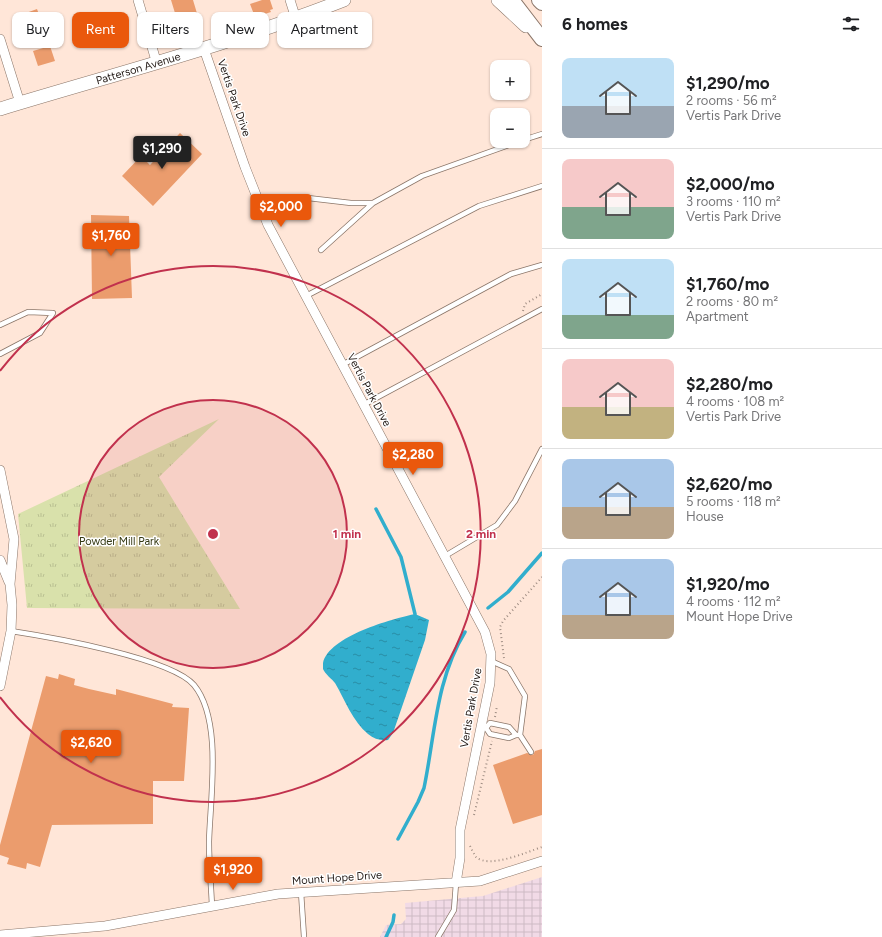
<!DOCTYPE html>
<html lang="en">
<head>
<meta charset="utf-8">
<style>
  :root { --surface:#fff; --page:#f2f2f2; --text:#202124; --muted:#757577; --line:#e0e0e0; --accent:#ea580c }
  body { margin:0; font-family:Figtree,sans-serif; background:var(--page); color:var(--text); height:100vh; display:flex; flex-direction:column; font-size:15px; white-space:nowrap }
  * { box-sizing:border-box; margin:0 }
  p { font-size:13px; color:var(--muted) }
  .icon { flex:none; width:22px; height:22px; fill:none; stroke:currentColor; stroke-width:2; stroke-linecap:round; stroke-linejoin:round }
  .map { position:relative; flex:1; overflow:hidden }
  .details { display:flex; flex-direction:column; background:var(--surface); width:340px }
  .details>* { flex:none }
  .guide { position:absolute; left:12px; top:12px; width:380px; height:36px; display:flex; gap:8px }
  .fabs { position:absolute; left:490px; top:60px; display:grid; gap:8px }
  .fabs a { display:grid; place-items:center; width:40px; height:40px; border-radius:8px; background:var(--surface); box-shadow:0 1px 3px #0004; font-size:20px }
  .price { position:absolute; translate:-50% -34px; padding:0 9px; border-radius:4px; background:var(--accent); color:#fff; font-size:13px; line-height:26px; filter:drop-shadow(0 1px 2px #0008) }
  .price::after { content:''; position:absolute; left:50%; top:24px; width:12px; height:9px; margin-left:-6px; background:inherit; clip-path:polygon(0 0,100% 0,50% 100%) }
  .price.active { background:#222; color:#fff }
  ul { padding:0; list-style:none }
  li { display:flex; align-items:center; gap:12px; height:100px; padding:0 20px }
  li+li { border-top:1px solid var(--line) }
  li span { display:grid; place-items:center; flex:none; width:112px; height:80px; border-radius:8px; color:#555 }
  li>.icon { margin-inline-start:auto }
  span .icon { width:48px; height:48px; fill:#fffc; stroke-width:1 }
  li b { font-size:17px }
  h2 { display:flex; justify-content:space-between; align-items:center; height:48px; padding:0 20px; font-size:17px }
  .tag { padding:0 14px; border-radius:8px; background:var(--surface); box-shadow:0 1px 3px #0004; font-size:14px; line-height:36px }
  .tag.active { background:var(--accent); color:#fff }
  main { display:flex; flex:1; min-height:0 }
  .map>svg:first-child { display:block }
  .industrial { fill:url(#industrial-grid) }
  .park { fill:url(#park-tufts) }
  .water { fill:url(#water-ripples) }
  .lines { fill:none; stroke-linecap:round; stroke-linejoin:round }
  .stream { stroke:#31aecd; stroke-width:3.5 }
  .building { fill:#eb9c6d }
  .lane-casing { stroke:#8b7669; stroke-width:6 }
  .street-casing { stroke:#8b7669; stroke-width:10 }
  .secondary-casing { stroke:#8b7669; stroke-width:14 }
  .primary-casing { stroke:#8b7669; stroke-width:16 }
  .path { stroke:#9f8d83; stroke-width:2; stroke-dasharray:1 3; stroke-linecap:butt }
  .lane { stroke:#fff; stroke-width:4.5 }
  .street { stroke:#fff; stroke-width:9 }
  .secondary { stroke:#fff; stroke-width:13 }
  .primary { stroke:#fff; stroke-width:14 }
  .ring { fill:none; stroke:#c1314d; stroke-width:2 }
  .labels { text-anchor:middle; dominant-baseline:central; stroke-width:3; stroke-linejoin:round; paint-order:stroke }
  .street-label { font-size:11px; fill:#221915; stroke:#fff }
  .park-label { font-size:11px; fill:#343913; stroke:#fff }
  .centre { fill:#c1314d; stroke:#fff; stroke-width:2 }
  .ring-label { font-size:12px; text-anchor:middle; font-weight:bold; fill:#c1314d; stroke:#fff; stroke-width:3; stroke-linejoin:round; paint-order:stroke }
</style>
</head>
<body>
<main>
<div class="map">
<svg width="542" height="937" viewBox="0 0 542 937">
  <defs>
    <pattern id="industrial-grid" width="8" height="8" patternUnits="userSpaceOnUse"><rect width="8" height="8" fill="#f1dae6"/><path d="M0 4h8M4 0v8" fill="none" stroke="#cebac4"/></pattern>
    <pattern id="park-tufts" width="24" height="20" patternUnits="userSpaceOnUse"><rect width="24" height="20" fill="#d9e1ab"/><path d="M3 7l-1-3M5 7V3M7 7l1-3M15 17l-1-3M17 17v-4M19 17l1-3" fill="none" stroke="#bac092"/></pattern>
    <pattern id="water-ripples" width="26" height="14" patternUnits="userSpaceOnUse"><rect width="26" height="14" fill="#31aecd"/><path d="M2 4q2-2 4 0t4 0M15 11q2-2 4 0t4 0" fill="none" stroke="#298da5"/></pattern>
  </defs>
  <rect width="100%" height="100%" fill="#ffe6d8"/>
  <path class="industrial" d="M542,877v60h-162l6,-12 15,-1 5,-5 -1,-16 78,-7z"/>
  <path class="park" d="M219,419l-60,58 81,132 -213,-1 -9,-94z"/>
  <path class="water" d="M415,614l14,6 -4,20 -32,93 -5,7c-7,1 -14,-1 -20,-6 -15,-12 -23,-34 -33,-51 -3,-4 -10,-9 -12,-14 0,-1 0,-6 0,-6 6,-27 69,-44 92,-49z"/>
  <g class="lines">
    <path class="stream" d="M376,509l25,48 14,57
      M488,608l20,-16 34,-39
      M398,839l20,-37 6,-14c11,-53 12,-109 41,-156
      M386,937l7,-15 1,-7"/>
  </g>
  <path class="building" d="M171,0h22l9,30 -20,6z
    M262,0h8l3,9 -3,1 1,2 -16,5 -5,-13z
    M37,9l5,14 -23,7 -4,-13z
    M86,19l2,9 -8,3 -3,-10z
    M119,23l5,17 -13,5 -5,-18z
    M50,46l5,15 -17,5 -5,-15z
    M180,133l22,21 -49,52 -31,-30 19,-20 9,9z
    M91,215l38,1 3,82 -40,1z
    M59,674l16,5 -1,6 15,4 27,6v-6l57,15 -1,3 17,1 -5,73h-31v43l-101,1 -12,42 -13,-4 -1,6 -19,-5 2,-6 -9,-3v-10l46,-169 12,3z
    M542,749v66l-29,9 -20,-59 34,-12 6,2 2,-4z"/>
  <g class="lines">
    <g class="lane-casing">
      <path id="lane" d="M523,140l19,-6
        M308,198l43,5h22
        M321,250l52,-47 49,-27 98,-35
        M306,296l173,-90 63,-20
        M0,325l28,-13 25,1 -13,20 -40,21
        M342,365l169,-91 31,-9
        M363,405l179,-96
        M445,556l52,-31 18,-24 27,-52
        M11,631c39,6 160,27 183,54 29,35 16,114 15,157 0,21 2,42 3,64
        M491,661l18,8 16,27 -5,39 11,17
        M486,728l4,6 19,4 7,-3h4
        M486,728l4,-5 19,4 7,8
        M301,892l3,45
        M438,937l16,-27 2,-27"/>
    </g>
    <g class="street-casing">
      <path id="street" d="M138,0l19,64
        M290,0l6,19
        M0,39l20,64
        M204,49l41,118 23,58 217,407 6,22 -1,29 -30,147v28l-4,25
        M0,470l14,69 -4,45 2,21 -1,26 -11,55
        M0,560l9,22
        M0,935l105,-9 173,-32 202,-13 62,-20"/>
    </g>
    <g class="secondary-casing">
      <g id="secondary">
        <path d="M498,0l28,26"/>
        <path id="s1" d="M0,109c115,-35 232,-65 344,-109"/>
      </g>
    </g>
    <g class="primary-casing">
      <path id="primary" d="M512,0l30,39
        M539,0l3,3"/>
    </g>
    <path class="path" d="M523,311l2,-7 17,-10
      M504,658l-4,-31 3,-6 39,-44
      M495,717l2,-11
      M474,815l18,-74
      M470,846c2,4 4,8 6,11 13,12 51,-5 66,-10"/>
    <use href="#lane" class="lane"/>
    <use href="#street" class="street"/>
    <use href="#secondary" class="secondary"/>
    <use href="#primary" class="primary"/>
  </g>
  <circle cx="213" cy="534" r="134" fill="#c1314d" fill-opacity=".12"/>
  <g class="ring">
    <circle cx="213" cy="534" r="134"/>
    <path d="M0 371A268 268 0 1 1 0 697"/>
  </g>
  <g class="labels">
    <g class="street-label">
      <text stroke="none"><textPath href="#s1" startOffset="144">Patterson Avenue</textPath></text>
      <text transform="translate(234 98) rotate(71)">Vertis Park Drive</text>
      <text transform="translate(369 390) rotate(62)">Vertis Park Drive</text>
      <text transform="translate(471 708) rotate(-80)">Vertis Park Drive</text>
      <text transform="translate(337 878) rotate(-4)">Mount Hope Drive</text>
    </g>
    <g class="park-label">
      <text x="119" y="541">Powder Mill Park</text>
    </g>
  </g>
  <circle cx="213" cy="534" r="6" class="centre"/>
  <g class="ring-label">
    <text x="347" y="538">1 min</text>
    <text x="481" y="538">2 min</text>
  </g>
</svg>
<div class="fabs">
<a>+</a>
<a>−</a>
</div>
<b class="price active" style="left:162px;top:170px">$1,290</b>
<b class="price" style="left:281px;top:228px">$2,000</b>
<b class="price" style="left:111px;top:257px">$1,760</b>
<b class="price" style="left:413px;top:476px">$2,280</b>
<b class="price" style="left:91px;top:764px">$2,620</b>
<b class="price" style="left:233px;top:891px">$1,920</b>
<div class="guide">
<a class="tag">Buy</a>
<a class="tag active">Rent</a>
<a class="tag">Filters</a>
<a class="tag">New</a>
<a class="tag">Apartment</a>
</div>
</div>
<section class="details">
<h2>6 homes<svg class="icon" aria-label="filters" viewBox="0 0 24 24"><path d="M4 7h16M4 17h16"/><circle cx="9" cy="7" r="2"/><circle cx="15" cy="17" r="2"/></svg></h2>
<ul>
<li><span style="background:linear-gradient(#bfe0f5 60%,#9aa5b1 0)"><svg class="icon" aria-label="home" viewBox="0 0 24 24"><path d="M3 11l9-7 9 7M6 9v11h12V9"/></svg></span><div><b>$1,290/mo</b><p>2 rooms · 56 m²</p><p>Vertis Park Drive</p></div></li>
<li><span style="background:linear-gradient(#f6c9c9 60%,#7fa58c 0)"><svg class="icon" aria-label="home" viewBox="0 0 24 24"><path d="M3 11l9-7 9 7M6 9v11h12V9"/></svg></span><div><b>$2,000/mo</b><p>3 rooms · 110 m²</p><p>Vertis Park Drive</p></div></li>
<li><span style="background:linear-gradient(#bfe0f5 70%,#7fa58c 0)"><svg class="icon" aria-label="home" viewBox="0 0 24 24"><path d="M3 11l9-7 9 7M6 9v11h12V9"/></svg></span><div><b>$1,760/mo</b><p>2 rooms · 80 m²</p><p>Apartment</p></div></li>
<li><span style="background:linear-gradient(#f6c9c9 60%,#c2b280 0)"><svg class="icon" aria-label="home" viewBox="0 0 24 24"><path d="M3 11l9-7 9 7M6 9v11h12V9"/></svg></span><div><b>$2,280/mo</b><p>4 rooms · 108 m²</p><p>Vertis Park Drive</p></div></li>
<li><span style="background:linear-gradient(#a9c7e8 60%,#b9a48a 0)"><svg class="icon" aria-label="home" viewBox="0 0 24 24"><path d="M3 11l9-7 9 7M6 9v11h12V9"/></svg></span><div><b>$2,620/mo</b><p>5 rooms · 118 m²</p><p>House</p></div></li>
<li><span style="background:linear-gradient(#a9c7e8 70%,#b9a48a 0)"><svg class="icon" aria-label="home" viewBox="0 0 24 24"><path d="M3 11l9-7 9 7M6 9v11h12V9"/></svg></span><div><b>$1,920/mo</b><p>4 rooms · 112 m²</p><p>Mount Hope Drive</p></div></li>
</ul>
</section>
</main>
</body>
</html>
